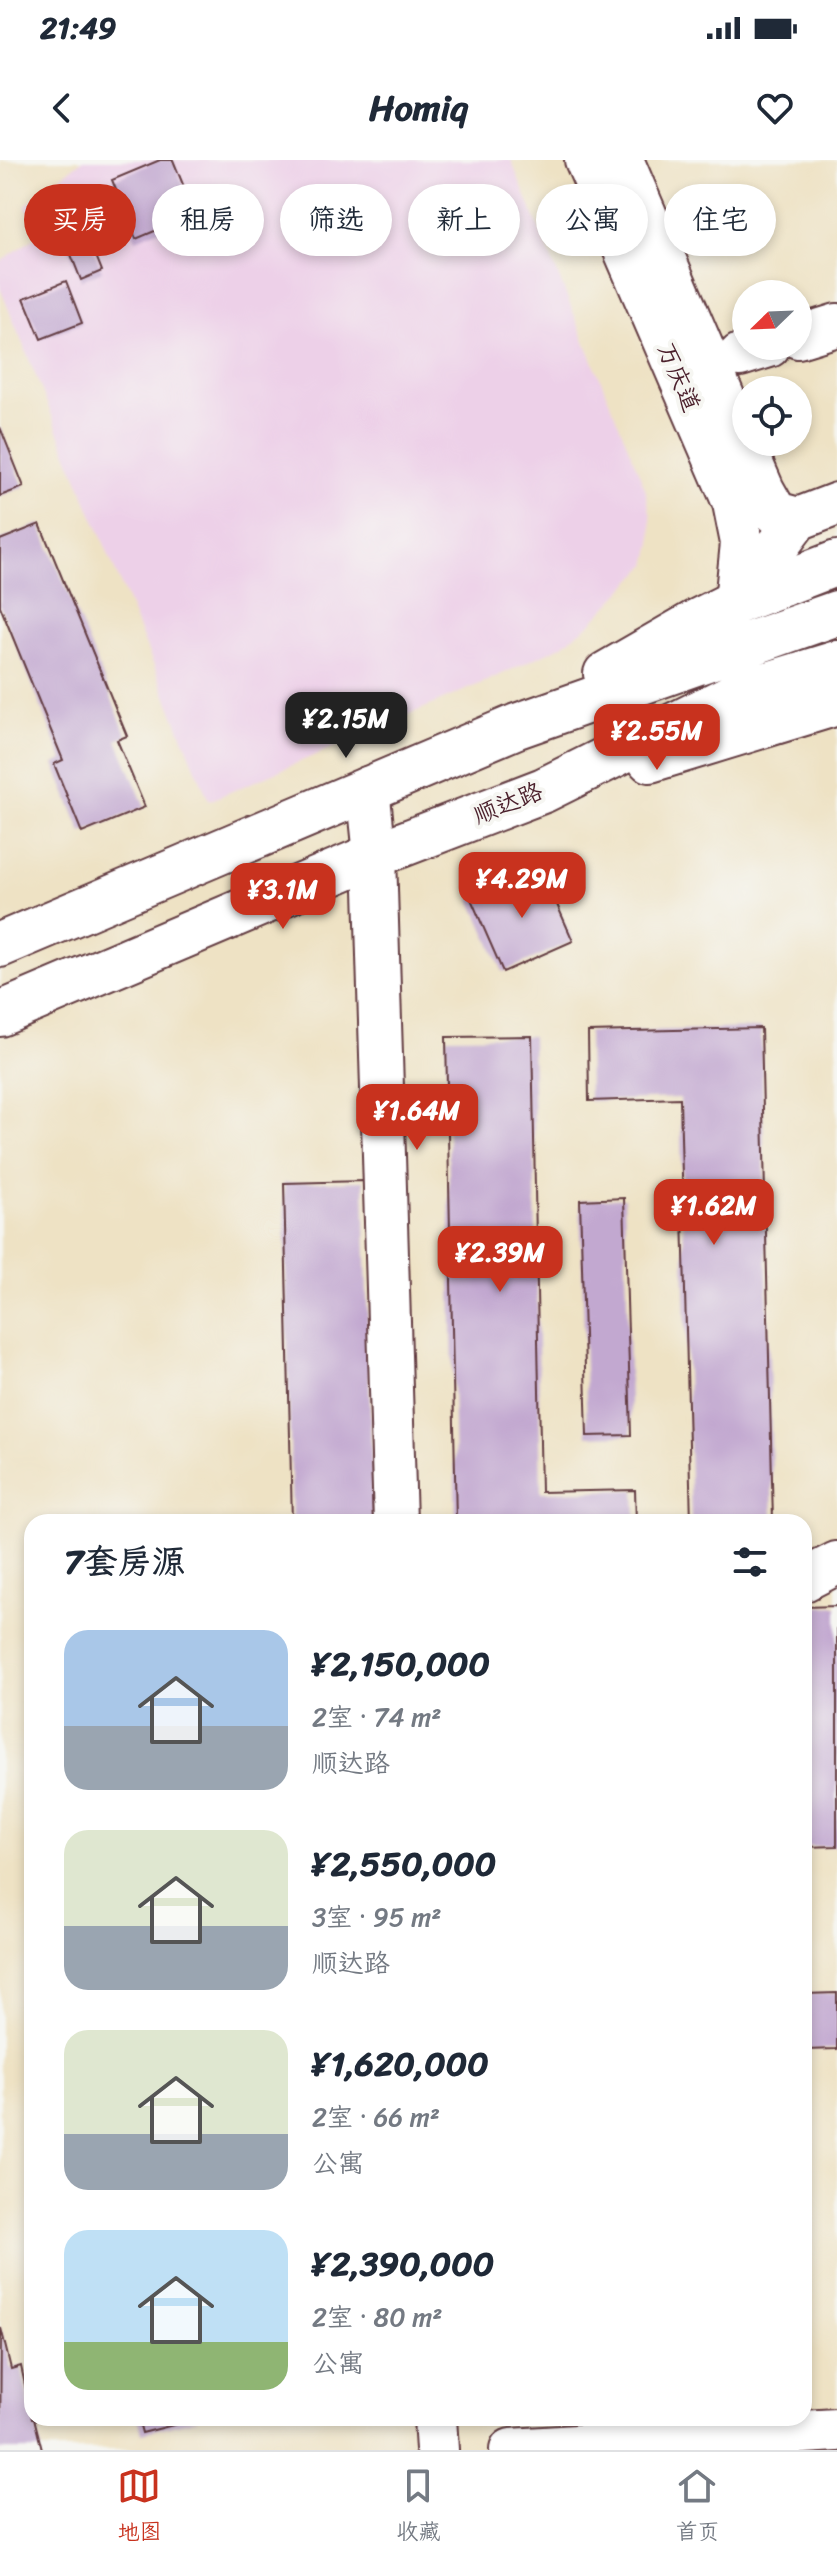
<!DOCTYPE html>
<html lang="zh">
<head>
<meta charset="utf-8">
<style>
  :root { --surface:#fff; --page:#f2f2f3; --text:#1f2937; --muted:#747a83; --line:#e0e1e3; --accent:#c8321e }
  body { margin:0; font-family:Sriracha,"LXGW WenKai TC",sans-serif; background:var(--page); color:var(--text); height:100vh; display:flex; flex-direction:column; font-size:30px; white-space:nowrap }
  * { box-sizing:border-box; margin:0 }
  p { font-size:26px; color:var(--muted) }
  .icon { flex:none; width:44px; height:44px; fill:none; stroke:currentColor; stroke-width:2; stroke-linecap:round; stroke-linejoin:round }
  .map { position:relative; flex:1; overflow:hidden }
  .panel { position:absolute; left:24px; top:1354px; width:788px; height:912px; display:flex; flex-direction:column; background:var(--surface); border-radius:24px; box-shadow:0 4px 12px #0003 }
  .panel>* { flex:none }
  .guide { position:absolute; left:24px; top:24px; width:790px; height:72px; display:flex; gap:16px }
  .needle { width:52px; rotate:247deg }
  .buttons { position:absolute; left:732px; top:120px; display:grid; gap:16px }
  .buttons a { display:grid; place-items:center; width:80px; height:80px; border-radius:50%; background:var(--surface); box-shadow:0 4px 12px #0003; font-size:40px }
  .price { position:absolute; translate:-50% -68px; padding:0 18px; border-radius:16px; background:var(--accent); color:#fff; font-size:26px; line-height:52px; filter:drop-shadow(0 2px 4px #0008) }
  .price::after { content:''; position:absolute; left:50%; top:48px; width:24px; height:18px; margin-left:-12px; background:inherit; clip-path:polygon(0 0,100% 0,50% 100%) }
  .price.on { background:#222; color:#fff }
  ul { padding:0; list-style:none }
  li { display:flex; align-items:center; gap:24px; height:200px; padding:0 40px }
  li span { display:grid; place-items:center; flex:none; width:224px; height:160px; border-radius:24px; color:#555 }
  li>.icon { margin-inline-start:auto }
  span .icon { width:96px; height:96px; fill:#fffc; stroke-width:1 }
  li b { font-size:34px }
  h2 { display:flex; justify-content:space-between; align-items:center; height:96px; padding:0 40px; font-size:34px }
  .pill { padding:0 28px; border-radius:36px; background:var(--surface); box-shadow:0 4px 12px #0003; font-size:28px; line-height:72px }
  .pill.on { background:var(--accent); color:#fff }
  .status { display:flex; justify-content:space-between; align-items:center; height:56px; padding:0 40px; background:var(--surface); direction:ltr }
  .status svg { height:22px; fill:currentColor }
  header { display:flex; justify-content:space-between; align-items:center; height:104px; padding:0 40px; background:var(--surface); font-size:36px; font-weight:700 }
  .dock { display:flex; justify-content:space-around; align-items:center; height:112px; border-top:2px solid var(--line); background:var(--surface); font-size:22px; color:var(--muted) }
  .dock a { display:grid; justify-items:center; gap:4px }
  .dock .on { color:var(--accent) }
  .map>svg:first-child { display:block }
  .built { fill:#edd0e8 }
  .building { fill:#c2a8d0 }
  .lines { fill:none; stroke-linecap:round; stroke-linejoin:round }
  .minor-casing { stroke:#633c42; stroke-width:46 }
  .major-casing { stroke:#633c42; stroke-width:48 }
  .minor { stroke:#fff; stroke-width:42 }
  .major { stroke:#fff; stroke-width:44 }
  .labels { text-anchor:middle; dominant-baseline:central; stroke-width:8; stroke-linejoin:round; paint-order:stroke }
  .street-label { font-size:24px; fill:#4a1f2b; stroke:#f6f6f2 }
</style>
</head>
<body>
<div class="status"><b>21:49</b><svg viewBox="0 0 49 12"><path d="M0 12V9h3v3zM5 12V6h3v6zM10 12V3h3v9zM15 12V0h3v12zM26 1h20v11H26zM47 4h2v5h-2z"/></svg></div>
<header><svg class="icon" aria-label="back" viewBox="0 0 24 24"><path d="M15 5l-7 7 7 7"/></svg>Homiq<svg class="icon" aria-label="heart" viewBox="0 0 24 24"><path d="M12 20l-8-8c-3-5 5-10 8-4 3-6 11-1 8 4z"/></svg></header>
<div class="map">
<svg width="837" height="2290" viewBox="0 0 837 2290">
  <rect width="100%" height="100%" fill="#f6f6f2"/>
  <filter id="ink" filterUnits="userSpaceOnUse"><feTurbulence type="fractalNoise" baseFrequency=".0125" numOctaves="2"/><feDisplacementMap in="SourceGraphic" scale="16" xChannelSelector="R" yChannelSelector="G"/><feConvolveMatrix kernelMatrix="1 2 1 2 8 2 1 2 1" color-interpolation-filters="sRGB"/></filter>
  <filter id="wash" filterUnits="userSpaceOnUse"><feTurbulence type="fractalNoise" baseFrequency=".006" numOctaves="4" result="noise"/><feDisplacementMap in="SourceGraphic" scale="32" xChannelSelector="R" yChannelSelector="G"/><feGaussianBlur stdDeviation="1.8" result="paint"/><feColorMatrix in="noise" values="0 0 0 0 0 0 0 0 0 0 0 0 0 0 0 0 0 1.4 0 .05"/><feComposite in="paint" operator="in"/></filter>
  <g filter="url(#wash)">
    <rect width="100%" height="100%" fill="#eee2c4"/>
    <path class="built" d="M82,0h429l134,328 6,29 1,26 -5,22 -57,59 -29,22 -65,31 -287,124 -209,-513v-26l44,-31 -19,-25z"/>
    <g id="blocks">
      <path class="building" d="M160,0h13l22,54 -59,25 -24,-59z
        M69,28l33,83 -21,9 -33,-84z
        M66,121l16,42 -41,16 -17,-41z
        M0,267l24,60 -24,9z
        M40,364l87,212 -10,4 28,67 -63,26 -28,-69 9,-4 -63,-154v-66z
        M541,708l32,73 -70,31 -32,-73z
        M761,868l12,494h-82l-11,-424 -91,3 -1,-69z
        M532,876l9,456 94,-2 1,32h-180l-10,-485z
        M364,1021l9,341h-81l-8,-339z
        M624,1038l7,237 -44,1 -7,-236z
        M837,1446v240l-32,1 -1,-240z
        M837,1833v56l-33,1v-56z
        M1,2168l10,41 10,-3 11,52h2l8,32h-42z
        M138,2258h59v1l-55,14z"/>
    </g>
  </g>
  <g filter="url(#ink)">
    <use href="#blocks" fill-opacity="0" stroke="#633c42" stroke-width="2"/>
    <g class="lines">
      <g class="minor-casing">
        <path id="minor" d="M586,0l148,343 8,40 -6,59
          M622,0l141,330 13,23 22,6
          M798,177l39,-12
          M740,195l29,-9
          M737,440l61,-81 39,-15
          M368,628l7,67 20,667
          M804,1420l33,-17
          M435,2258l2,32
          M511,2290l326,-20"/>
      </g>
      <g class="major-casing">
        <path id="major" d="M606,514l92,-53 38,-19 101,-39
          M650,600l187,-57
          M0,785l517,-219 320,-113
          M0,854l375,-159 169,-65 195,-97 98,-30"/>
      </g>
      <use href="#minor" class="minor"/>
      <use href="#major" class="major"/>
    </g>
  </g>
  <g class="labels">
    <g class="street-label">
      <text transform="translate(679 217) rotate(67)">万庆道</text>
      <text transform="translate(508 643) rotate(-22)">顺达路</text>
    </g>
  </g>
</svg>
<div class="buttons">
<a><svg class="needle" viewBox="-14 -14 28 28"><path d="M0-13l5 13h-10z" fill="#e53935"/><path d="M0 13l5-13h-10z" fill="#747a83"/></svg></a>
<a><svg class="icon" aria-label="locate" viewBox="0 0 24 24"><circle cx="12" cy="12" r="6"/><path d="M12 2v4M12 18v4M2 12h4M18 12h4"/></svg></a>
</div>
<b class="price on" style="left:346px;top:600px">¥2.15M</b>
<b class="price" style="left:657px;top:612px">¥2.55M</b>
<b class="price" style="left:522px;top:760px">¥4.29M</b>
<b class="price" style="left:283px;top:771px">¥3.1M</b>
<b class="price" style="left:417px;top:992px">¥1.64M</b>
<b class="price" style="left:714px;top:1087px">¥1.62M</b>
<b class="price" style="left:500px;top:1134px">¥2.39M</b>
<div class="guide">
<a class="pill on">买房</a>
<a class="pill">租房</a>
<a class="pill">筛选</a>
<a class="pill">新上</a>
<a class="pill">公寓</a>
<a class="pill">住宅</a>
</div>
<section class="panel">
<h2>7套房源<svg class="icon" aria-label="filters" viewBox="0 0 24 24"><path d="M4 7h16M4 17h16"/><circle cx="9" cy="7" r="2"/><circle cx="15" cy="17" r="2"/></svg></h2>
<ul>
<li><span style="background:linear-gradient(#a9c7e8 60%,#9aa5b1 0)"><svg class="icon" aria-label="home" viewBox="0 0 24 24"><path d="M3 11l9-7 9 7M6 9v11h12V9"/></svg></span><div><b>¥2,150,000</b><p>2室 · 74 m²</p><p>顺达路</p></div></li>
<li><span style="background:linear-gradient(#dfe7d0 60%,#9aa5b1 0)"><svg class="icon" aria-label="home" viewBox="0 0 24 24"><path d="M3 11l9-7 9 7M6 9v11h12V9"/></svg></span><div><b>¥2,550,000</b><p>3室 · 95 m²</p><p>顺达路</p></div></li>
<li><span style="background:linear-gradient(#dfe7d0 65%,#9aa5b1 0)"><svg class="icon" aria-label="home" viewBox="0 0 24 24"><path d="M3 11l9-7 9 7M6 9v11h12V9"/></svg></span><div><b>¥1,620,000</b><p>2室 · 66 m²</p><p>公寓</p></div></li>
<li><span style="background:linear-gradient(#bfe0f5 70%,#8fb573 0)"><svg class="icon" aria-label="home" viewBox="0 0 24 24"><path d="M3 11l9-7 9 7M6 9v11h12V9"/></svg></span><div><b>¥2,390,000</b><p>2室 · 80 m²</p><p>公寓</p></div></li>
</ul>
</section>
</div>
<nav class="dock">
<a class="on"><svg class="icon" aria-label="map" viewBox="0 0 24 24"><path d="M3 6l6-2 6 2 6-2v14l-6 2-6-2-6 2zM9 4v14M15 6v14"/></svg>地图</a>
<a><svg class="icon" aria-label="saved" viewBox="0 0 24 24"><path d="M7 4h10v16l-5-4-5 4z"/></svg>收藏</a>
<a><svg class="icon" aria-label="home" viewBox="0 0 24 24"><path d="M3 11l9-7 9 7M6 9v11h12V9"/></svg>首页</a>
</nav>
</body>
</html>
